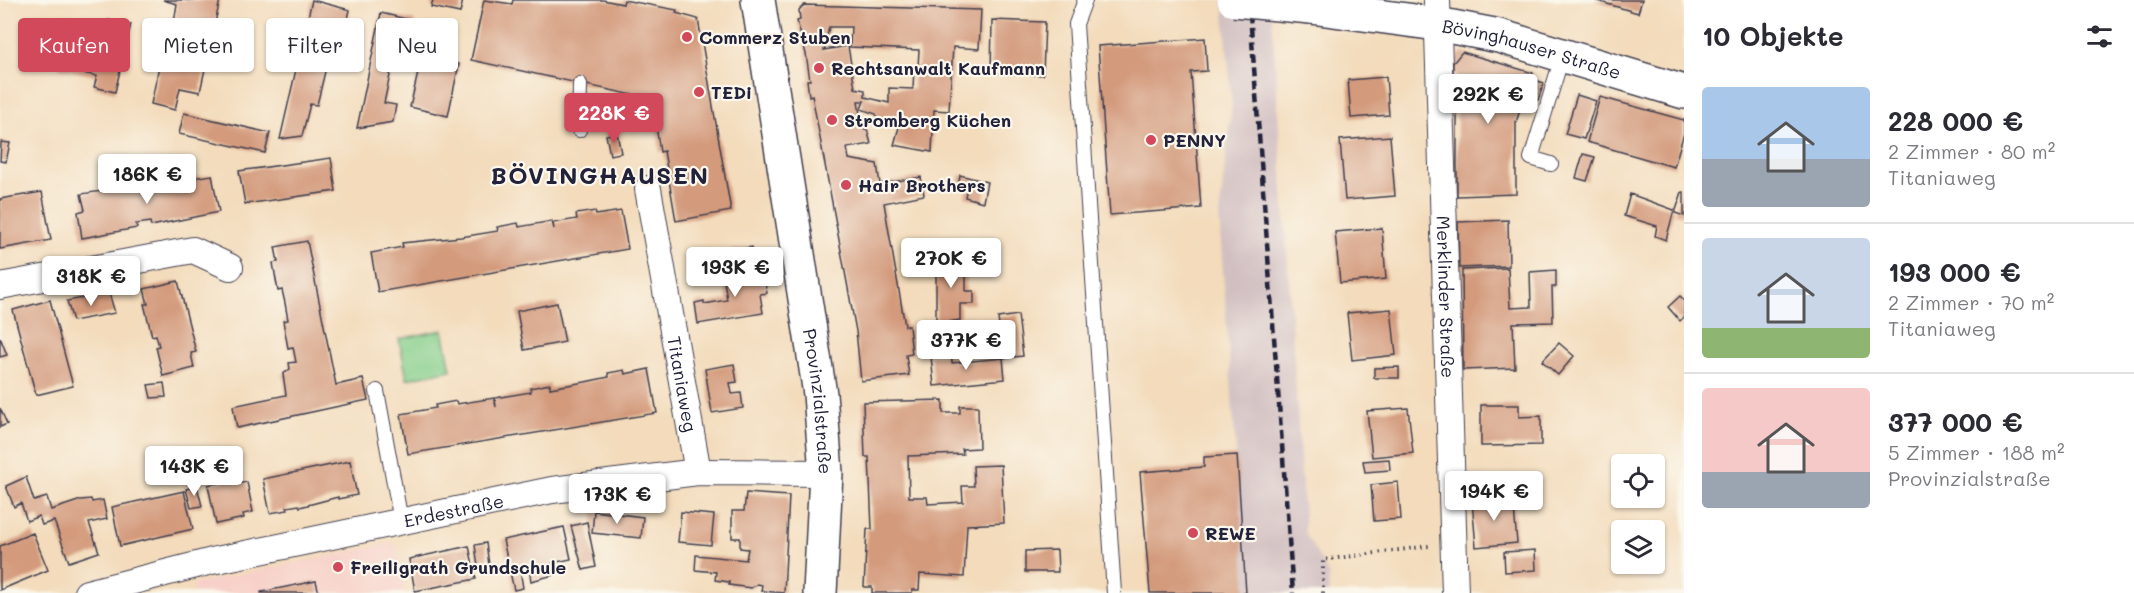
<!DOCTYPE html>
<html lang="de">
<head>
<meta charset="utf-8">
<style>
  :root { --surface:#fff; --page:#f2f2f3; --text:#2b2b33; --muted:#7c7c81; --line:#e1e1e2; --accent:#d1495b }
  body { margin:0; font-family:Mali,sans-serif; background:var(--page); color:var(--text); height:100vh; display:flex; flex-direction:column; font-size:22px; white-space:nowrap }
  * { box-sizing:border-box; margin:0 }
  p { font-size:20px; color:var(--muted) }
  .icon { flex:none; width:33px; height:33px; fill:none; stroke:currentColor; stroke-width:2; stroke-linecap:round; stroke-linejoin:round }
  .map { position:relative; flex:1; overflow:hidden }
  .drawer { display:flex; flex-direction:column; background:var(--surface); width:450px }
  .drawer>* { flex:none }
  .top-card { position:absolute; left:18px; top:18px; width:570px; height:54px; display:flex; gap:12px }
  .tools { position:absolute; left:1611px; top:454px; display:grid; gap:12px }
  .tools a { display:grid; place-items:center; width:54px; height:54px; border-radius:6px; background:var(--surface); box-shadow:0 2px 4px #0004; font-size:30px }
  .price { position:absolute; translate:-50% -51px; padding:0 14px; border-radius:6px; background:#fff; color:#222; font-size:20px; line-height:39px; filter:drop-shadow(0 2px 3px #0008) }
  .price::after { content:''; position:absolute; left:50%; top:36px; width:18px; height:14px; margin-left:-9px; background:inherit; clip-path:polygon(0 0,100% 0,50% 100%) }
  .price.selected { background:var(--accent); color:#fff }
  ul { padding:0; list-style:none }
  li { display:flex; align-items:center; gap:18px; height:150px; padding:0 18px }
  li+li { border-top:2px solid var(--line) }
  li span { display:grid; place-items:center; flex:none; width:168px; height:120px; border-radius:6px; color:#555 }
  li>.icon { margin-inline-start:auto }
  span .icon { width:72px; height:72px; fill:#fffc; stroke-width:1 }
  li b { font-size:26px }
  h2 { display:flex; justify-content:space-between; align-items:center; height:72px; padding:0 18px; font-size:26px }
  .tag { padding:0 21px; border-radius:6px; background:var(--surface); box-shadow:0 2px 4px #0004; font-size:21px; line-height:54px }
  .tag.selected { background:var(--accent); color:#fff }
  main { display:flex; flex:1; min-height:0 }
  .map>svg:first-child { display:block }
  .built { fill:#f7d1c9 }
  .industrial { fill:#d2bfc1 }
  .green { fill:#85ce8a; stroke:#547862; stroke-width:1.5 }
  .building { fill:#d39a7b; fill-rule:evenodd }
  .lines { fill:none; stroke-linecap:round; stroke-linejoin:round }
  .service-casing { stroke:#413e4e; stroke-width:16 }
  .minor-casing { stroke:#413e4e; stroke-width:28 }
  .secondary-casing { stroke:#413e4e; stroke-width:36 }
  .primary-casing { stroke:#413e4e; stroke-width:36 }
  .path { stroke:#413e4e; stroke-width:4; stroke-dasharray:1.5 4.5; stroke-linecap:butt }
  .service { stroke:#fff; stroke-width:14 }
  .minor { stroke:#fff; stroke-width:26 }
  .secondary { stroke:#fff; stroke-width:33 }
  .primary { stroke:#fff; stroke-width:33 }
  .rail { stroke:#22223b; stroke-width:4.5; stroke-dasharray:9 4.5; stroke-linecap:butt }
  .secondary-bridge-casing { stroke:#413e4e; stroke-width:36; stroke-linecap:butt }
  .secondary-bridge { stroke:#fff; stroke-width:33 }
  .poi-dot { fill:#d1495b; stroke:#fbf7ec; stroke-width:2 }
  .labels { text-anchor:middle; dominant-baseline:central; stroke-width:4.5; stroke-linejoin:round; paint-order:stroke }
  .poi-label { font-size:18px; font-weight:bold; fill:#22223b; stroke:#fbf7ec; text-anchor:start }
  .street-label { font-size:18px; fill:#22223b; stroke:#fbf7ec }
  .district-label { font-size:24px; font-weight:bold; letter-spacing:1.5px; fill:#22223b; stroke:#fbf7ec }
</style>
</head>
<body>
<main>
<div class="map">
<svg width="1684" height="593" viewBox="0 0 1684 593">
  <rect width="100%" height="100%" fill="#fbf7ec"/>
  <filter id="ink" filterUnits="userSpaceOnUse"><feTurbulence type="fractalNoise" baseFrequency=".0167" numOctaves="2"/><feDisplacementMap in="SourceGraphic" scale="12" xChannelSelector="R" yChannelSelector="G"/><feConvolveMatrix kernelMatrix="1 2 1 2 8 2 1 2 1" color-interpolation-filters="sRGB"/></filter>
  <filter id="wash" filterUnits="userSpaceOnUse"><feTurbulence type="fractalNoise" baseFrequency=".008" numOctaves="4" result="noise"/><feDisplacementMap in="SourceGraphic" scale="24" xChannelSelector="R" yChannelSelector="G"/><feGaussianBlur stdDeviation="1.35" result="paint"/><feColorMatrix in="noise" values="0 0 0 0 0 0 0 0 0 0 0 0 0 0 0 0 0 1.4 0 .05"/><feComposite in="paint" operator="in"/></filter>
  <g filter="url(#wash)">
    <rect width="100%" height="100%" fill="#f3dbbb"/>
    <path class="built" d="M395,542l10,51h-211l-2,-9z"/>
    <path class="industrial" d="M1223,0h48l34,533 23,40 1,20h-83l-27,-377 13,-112z"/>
    <path class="green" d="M443,330l8,40 -44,9 -8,-40z"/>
    <g id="blocks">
      <path class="building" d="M163,0h57l-20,92 -20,-4 -5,22 -24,-6 8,-38 6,1 2,-8 -10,-2 2,-8 10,3 8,-48z
        M312,0l38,10 -6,26 -10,-2 -17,71 -7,-1 -8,32 -22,3z
        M433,0h30l-3,13 -29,-6z
        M484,0l28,4 1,-4h90l20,4 1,-4 53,10 -1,3 22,6 33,192 -55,10 -12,-70 -4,1 -8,-53 -181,-39z
        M1594,0h48l-4,13z
        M804,5l177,5 -2,39 -26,-2 -4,64 -15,-1 -2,42 -38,-7 5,-18 -19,-5 -4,-8 -15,-5 3,-8h-6l4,28h5l4,15 -24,4 2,11 28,5 3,20 41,-7 3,18 -40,8 21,123h4l3,28 -6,1 3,20 -48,6 -5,-50 -44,-236 -3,1 -2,-16h3l-4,-26 -9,-33 3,-1 -1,-10zM829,27h22l-1,20 69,3 -1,17h-4l-1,22 -24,-1v15l-24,-6v-7l-10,-2 -7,-42 -24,4z
        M381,13l34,8 -5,25 -13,-3 -13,60 12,2 -3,17 -36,6z
        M108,20l23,4 -16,68 -21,-5 3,-11 -38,-8 4,-19 21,4 2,-10 17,3z
        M992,20l53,2 -2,53 -52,-2z
        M1205,38l2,33 -16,1 10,136 -91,7 -12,-169z
        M1462,52l71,21 -17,49v72l-59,2v-121h-4v-12z
        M422,56l37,8 -11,52 -38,-9z
        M1386,77l3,38 -38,3 -3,-38z
        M1532,79l12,4 -6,17 -11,-4z
        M1577,95l19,6 -12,38 -19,-5z
        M1600,97l84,23v13l-10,34 -87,-25z
        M184,113l86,20 -5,20 -86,-19z
        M617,133l4,20 -11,2 -4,-20z
        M1390,136l5,60 -50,4 -5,-60z
        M1,142l9,1 -4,19 -6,-1z
        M1583,154l12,3 -8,24 -11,-3z
        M331,158l5,33 -91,13 -6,-33z
        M212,175l7,37 -68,14 -1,-4 -14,2 1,4 -55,10 -4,-26 7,-2 -4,-16z
        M960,175l27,7 -4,20 -18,-5 2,-11 -9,2z
        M42,192l9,48 -51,9v-50z
        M1682,192h2v24l-9,-3z
        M1630,194l44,16 -8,30 -11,-4 2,-10 -33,-10z
        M595,211l1,4 25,-4 7,38 -250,43 -7,-39 32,-6 -1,-4 59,-6 37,-6 -1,-4 21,-4 1,4 33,-6 2,8 -1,-6 24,-4 -1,-5z
        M1508,220l1,46 -50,2 -1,-46z
        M1382,228l4,51 -46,4 -5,-51z
        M307,241l29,144 27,-6 5,21 -131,28 -4,-22 53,-11 -3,-21 7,-5 -1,-6 7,-1 -3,-15 -5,1 -5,-27 5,-1 -3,-17 -3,-13 -4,1 -5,-28 5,-1 -3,-15z
        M752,247l2,12 -22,5 -2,-13z
        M936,258h30v33h8v13h-14v16l-24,4z
        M1508,268l2,40 21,-1 -1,-35 26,-2v17h-4l1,35 -40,1 2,45 -52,2 -1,-100z
        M756,269l5,3 2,11h2l2,10 -7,1 3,19 -65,11 -3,-21 9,-2v3l23,-4 -4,-26z
        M178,281l18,71 -5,1 3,15 -31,8 -7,-29 3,-1 -3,-11 -4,1 -8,-32h4l-4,-15z
        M109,293l6,20 -42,8 -6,-20z
        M1680,296l4,4v17l-4,4 -12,-14z
        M50,300l23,86 -37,9 -23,-85z
        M557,303l8,39 -41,8 -7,-39z
        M1391,309l5,46 -44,5 -5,-47z
        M1018,315l5,41 -20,2 -5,-40z
        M0,337l7,18 -7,2z
        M1559,343l15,13 -16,19 -16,-14z
        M951,354l1,9 51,-5 2,21 -71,7 -3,-30z
        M734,364l3,18 -7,1 2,11 9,-1 2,15 -31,5 -7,-44z
        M1399,367v11h-25v-10z
        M649,369l8,44 -249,41 -7,-40 35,-6 -1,-3 21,-4 1,3 37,-6 2,9 -1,-9 36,-6 -1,-4 20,-4v4l35,-6 24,-5 -1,-4 16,-3 1,4z
        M164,383l2,14 -15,1 -3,-13z
        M943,400v13h17v-7h18l1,42 -17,1 1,5 -55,2 1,41h18l1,7 35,-2 -1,-16h12l-1,-20 28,-1 3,58 -37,2 -3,52 -44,-3 -1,16h-7v3h-40v-6h-8l3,-58h5l-3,-72h-4l-2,-55z
        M1481,405h38v12l22,-1v29l-60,1z
        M0,408l7,16 -7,3z
        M1408,408l5,45 -41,4 -5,-46z
        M1237,455l9,138h-96l-10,-121 64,-5v-10z
        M1389,459l1,11 -25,2 -2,-11z
        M350,461l7,34 -19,4v-2l-38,10 -1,-2 -12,2 1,3 -18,3 -7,-34z
        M26,477l8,24 13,-4 4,13 30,-10 10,-1 1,3 11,-2 4,19 -18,4 10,29 -30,10 -15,-41 -12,4 -3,-9 -12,5 -6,-18 -7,4 -8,-21z
        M235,479l1,5 11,-2 6,30 -10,2 1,4 -28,6 -8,-39z
        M1398,482l3,37 -27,2 -3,-36z
        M197,486l5,20 -11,2 -5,-19z
        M184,491l9,38 -73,17 -8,-39z
        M746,493l43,3 -5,97 -23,-2 1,-6 -5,-1 -6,4 -22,-3v-3l-14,-2 1,-8 -21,-2 1,-15 50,5 2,-11 -8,-1v-10h-8v-27h12z
        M1513,497l4,46 -41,4 -4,-46z
        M594,511l49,6 -2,21 -49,-5z
        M681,512l33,3 -3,30 -33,-3z
        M587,522l9,45 -13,3 -12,-44z
        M564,527l7,32 -19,4 2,12 -23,6 -2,-13 -9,2 3,18 -9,2 -11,-50z
        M33,533l15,37 -48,20v-44z
        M486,543l3,22 -11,1 -3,-21z
        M469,546l7,33 -61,12 -6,-32z
        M1057,550l1,22h-33v-21z
        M1535,550l1,20 -31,2 -1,-20z
        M316,581l3,12h-58v-1z"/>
    </g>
  </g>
  <g filter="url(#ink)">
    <use href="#blocks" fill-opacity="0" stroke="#413e4e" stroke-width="1.5"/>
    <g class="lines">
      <g class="service-casing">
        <path id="service" d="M1085,0l-9,24 38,569
          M579,130l1,-46
          M1551,164l-20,-6 32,-104
          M377,391l24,130"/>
      </g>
      <g class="minor-casing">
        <g id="minor">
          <path id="s1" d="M1437,0l18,593"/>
          <path id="s2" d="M648,189l50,283"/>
          <path d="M0,286l193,-36 37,17"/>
          <path id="s3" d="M87,593l125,-32 340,-71 146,-18 128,1"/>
        </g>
      </g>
      <g class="secondary-casing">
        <g id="secondary">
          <path id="s4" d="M1311,7l126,17 62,12 185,56"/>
        </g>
      </g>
      <g class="primary-casing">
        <g id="primary">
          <path id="s5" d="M758,0l62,394 6,79 -6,120"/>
        </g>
      </g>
      <path class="path" d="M1323,593v-33l106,-14"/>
      <use href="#service" class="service"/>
      <use href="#minor" class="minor"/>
      <use href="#secondary" class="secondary"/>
      <use href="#primary" class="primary"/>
      <path class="rail" d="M1249,0l44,593"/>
      <g class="secondary-bridge-casing">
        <path id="secondary-bridge" d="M1234,0l77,7"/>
      </g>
      <use href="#secondary-bridge" class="secondary-bridge"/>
    </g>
  </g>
  <g class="poi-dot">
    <circle cx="687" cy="37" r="6"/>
    <circle cx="819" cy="68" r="6"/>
    <circle cx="699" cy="92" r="6"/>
    <circle cx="832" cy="120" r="6"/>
    <circle cx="1151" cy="140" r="6"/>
    <circle cx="846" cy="185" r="6"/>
    <circle cx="1193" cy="533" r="6"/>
    <circle cx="338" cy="567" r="6"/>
  </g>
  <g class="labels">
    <g class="poi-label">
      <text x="699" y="37">Commerz Stuben</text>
      <text x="831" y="68">Rechtsanwalt Kaufmann</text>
      <text x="711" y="92">TEDi</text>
      <text x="844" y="120">Stromberg Küchen</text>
      <text x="1163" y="140">PENNY</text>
      <text x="858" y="185">Hair Brothers</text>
      <text x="1205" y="533">REWE</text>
      <text x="350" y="567">Freiligrath Grundschule</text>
    </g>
    <g class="street-label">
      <text stroke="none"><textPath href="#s4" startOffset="225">Bövinghauser Straße</textPath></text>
      <text stroke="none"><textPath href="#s1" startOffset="297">Merklinder Straße</textPath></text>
      <text stroke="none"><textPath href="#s2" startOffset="198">Titaniaweg</textPath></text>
      <text stroke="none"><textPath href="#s5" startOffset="406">Provinzialstraße</textPath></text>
      <text stroke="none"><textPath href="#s3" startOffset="376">Erdestraße</textPath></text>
    </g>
    <g class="district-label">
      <text x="600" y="174">BÖVINGHAUSEN</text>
    </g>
  </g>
</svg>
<div class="tools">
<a><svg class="icon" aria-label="locate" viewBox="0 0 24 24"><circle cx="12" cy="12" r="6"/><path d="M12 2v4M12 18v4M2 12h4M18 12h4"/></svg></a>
<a><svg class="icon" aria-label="layers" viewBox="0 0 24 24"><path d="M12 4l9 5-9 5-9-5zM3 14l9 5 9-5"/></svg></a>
</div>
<b class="price" style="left:1488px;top:125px">292K €</b>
<b class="price selected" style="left:614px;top:144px">228K €</b>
<b class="price" style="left:147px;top:205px">186K €</b>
<b class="price" style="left:951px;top:289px">270K €</b>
<b class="price" style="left:735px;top:298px">193K €</b>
<b class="price" style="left:91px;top:307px">318K €</b>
<b class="price" style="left:966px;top:371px">377K €</b>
<b class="price" style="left:194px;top:497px">143K €</b>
<b class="price" style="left:1494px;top:522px">194K €</b>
<b class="price" style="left:617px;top:525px">173K €</b>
<div class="top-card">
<a class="tag selected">Kaufen</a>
<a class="tag">Mieten</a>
<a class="tag">Filter</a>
<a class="tag">Neu</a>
</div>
</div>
<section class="drawer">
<h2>10 Objekte<svg class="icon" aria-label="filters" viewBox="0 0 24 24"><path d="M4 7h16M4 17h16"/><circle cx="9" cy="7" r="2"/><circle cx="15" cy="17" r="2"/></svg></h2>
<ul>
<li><span style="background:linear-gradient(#a9c7e8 60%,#9aa5b1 0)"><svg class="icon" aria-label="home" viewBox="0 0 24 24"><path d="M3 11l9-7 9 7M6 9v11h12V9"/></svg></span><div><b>228 000 €</b><p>2 Zimmer · 80 m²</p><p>Titaniaweg</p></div></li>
<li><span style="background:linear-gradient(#c9d6e8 75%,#8fb573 0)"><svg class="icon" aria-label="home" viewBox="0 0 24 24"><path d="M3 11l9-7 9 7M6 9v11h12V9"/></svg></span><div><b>193 000 €</b><p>2 Zimmer · 70 m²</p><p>Titaniaweg</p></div></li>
<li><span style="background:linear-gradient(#f6c9c9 70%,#9aa5b1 0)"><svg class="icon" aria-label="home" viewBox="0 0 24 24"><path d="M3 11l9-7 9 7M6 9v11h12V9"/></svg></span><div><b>377 000 €</b><p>5 Zimmer · 188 m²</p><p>Provinzialstraße</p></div></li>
</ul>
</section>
</main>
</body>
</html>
